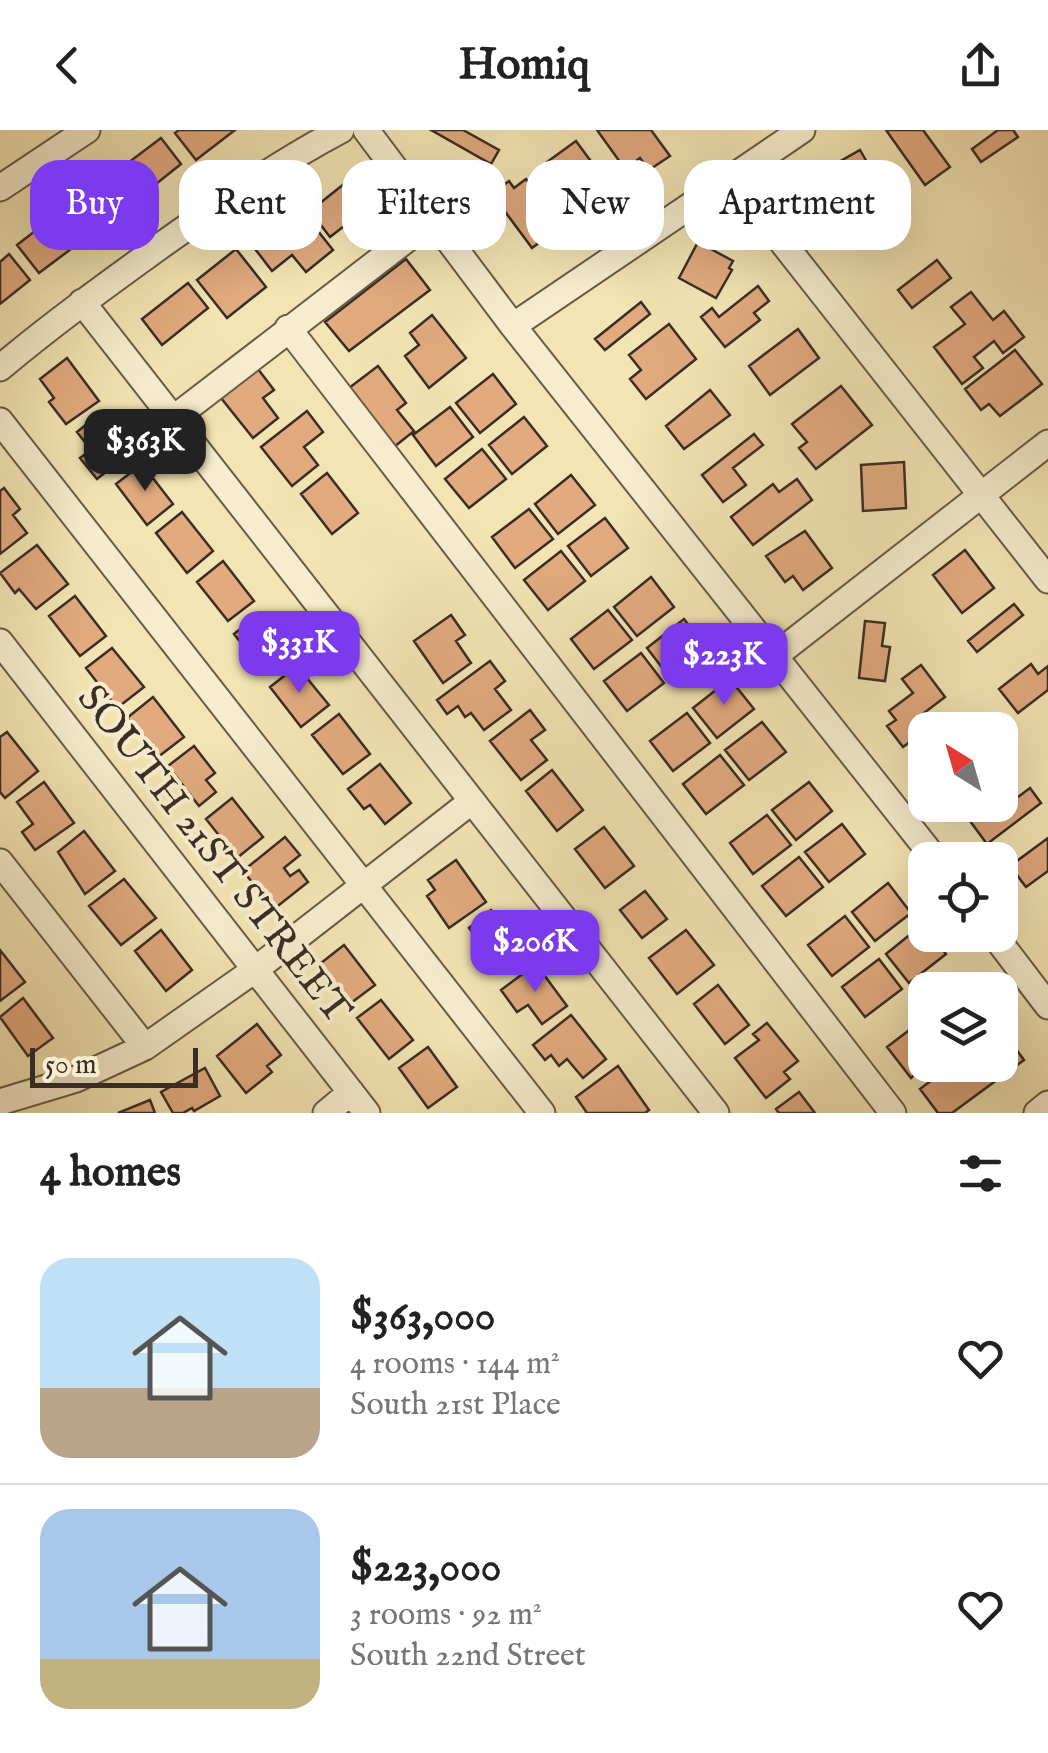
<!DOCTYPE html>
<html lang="en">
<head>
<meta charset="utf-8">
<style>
  :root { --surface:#fff; --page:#f2f2f2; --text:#222; --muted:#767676; --line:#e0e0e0; --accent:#7c3aed }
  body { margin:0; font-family:"IM FELL English",serif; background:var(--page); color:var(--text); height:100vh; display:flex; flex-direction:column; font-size:38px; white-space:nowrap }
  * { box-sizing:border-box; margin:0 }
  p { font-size:32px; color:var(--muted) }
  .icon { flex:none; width:55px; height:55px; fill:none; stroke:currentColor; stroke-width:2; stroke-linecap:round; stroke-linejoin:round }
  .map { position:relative; height:983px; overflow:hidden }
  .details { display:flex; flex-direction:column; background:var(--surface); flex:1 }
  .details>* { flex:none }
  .guide { position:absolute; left:30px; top:30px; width:990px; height:90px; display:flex; gap:20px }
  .needle { width:65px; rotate:323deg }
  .fabs { position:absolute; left:908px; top:582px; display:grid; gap:20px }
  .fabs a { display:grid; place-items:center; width:110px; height:110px; border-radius:20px; background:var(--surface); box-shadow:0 10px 40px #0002; font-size:50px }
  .scale { position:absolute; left:30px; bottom:25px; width:168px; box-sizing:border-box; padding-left:10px; border:5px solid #3a2d25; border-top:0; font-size:28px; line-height:35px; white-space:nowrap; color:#3a2d25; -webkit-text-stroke:8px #f7edce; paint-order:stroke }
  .price { position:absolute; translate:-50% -85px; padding:0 22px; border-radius:20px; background:var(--accent); color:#fff; font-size:32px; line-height:65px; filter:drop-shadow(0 2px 5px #0008) }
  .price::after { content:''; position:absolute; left:50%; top:60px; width:30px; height:22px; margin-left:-15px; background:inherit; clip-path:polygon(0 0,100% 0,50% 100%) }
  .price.selected { background:#222; color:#fff }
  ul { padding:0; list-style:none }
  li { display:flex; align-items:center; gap:30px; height:250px; padding:0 40px }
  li+li { border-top:2px solid var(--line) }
  li span { display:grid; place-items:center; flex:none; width:280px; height:200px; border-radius:30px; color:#555 }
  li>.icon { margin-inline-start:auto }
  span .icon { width:120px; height:120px; fill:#fffc; stroke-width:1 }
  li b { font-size:42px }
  h2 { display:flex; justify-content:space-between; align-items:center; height:120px; padding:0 40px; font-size:42px }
  .pill { padding:0 35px; border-radius:30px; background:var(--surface); box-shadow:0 10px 40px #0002; font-size:35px; line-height:90px }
  .pill.selected { background:var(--accent); color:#fff }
  header { display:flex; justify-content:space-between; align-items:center; height:130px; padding:0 40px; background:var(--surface); font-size:45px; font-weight:700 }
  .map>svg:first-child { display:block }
  .building { fill:#e1aa7f; stroke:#3a2d25; stroke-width:2.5 }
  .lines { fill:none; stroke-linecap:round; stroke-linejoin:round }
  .minor-casing { stroke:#685b48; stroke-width:29 }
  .minor { stroke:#f7edce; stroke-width:25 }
  .labels { text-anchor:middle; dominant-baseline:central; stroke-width:8; stroke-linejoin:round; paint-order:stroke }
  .street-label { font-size:40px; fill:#3a2d25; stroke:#f7edce }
</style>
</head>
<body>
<header><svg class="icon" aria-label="back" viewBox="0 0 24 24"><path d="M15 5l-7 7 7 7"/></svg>Homiq<svg class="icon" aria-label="share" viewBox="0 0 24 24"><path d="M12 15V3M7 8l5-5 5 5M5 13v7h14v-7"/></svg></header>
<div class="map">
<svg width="1048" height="983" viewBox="0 0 1048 983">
  <rect width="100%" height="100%" fill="#f3e4b3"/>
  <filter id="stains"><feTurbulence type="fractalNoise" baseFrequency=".002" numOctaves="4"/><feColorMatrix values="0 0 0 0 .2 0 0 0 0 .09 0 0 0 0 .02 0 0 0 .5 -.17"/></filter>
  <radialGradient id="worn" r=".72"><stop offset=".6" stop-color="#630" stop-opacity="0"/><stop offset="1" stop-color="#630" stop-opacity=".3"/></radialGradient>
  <path class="building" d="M179,0h56l-39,30 -21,-27z
    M431,0h32l36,20 -8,14z
    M597,0h54l19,26 -21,14 -9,-12 -15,11z
    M886,0h37l27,37 -25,18z
    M998,0h15l5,7 -37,25 -9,-13z
    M161,8l20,26 -40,32 -21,-27z
    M576,11l36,49 -10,7 4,7 -19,14 -40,-56z
    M860,20l15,26 -26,14 8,14 -29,17 -7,-12 -5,3 -16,-28z
    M110,47l20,26 -40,31 -21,-26z
    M526,49l36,47 -30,22 -40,-54 17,-13 5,7z
    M349,50l21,26 -40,31 -20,-26z
    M299,77l34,43 -27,22 -14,-17 -20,16 -20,-26z
    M57,84l22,29 -40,30 -22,-28z
    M698,112l35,19 -4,7 3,2 -16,28 -37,-20z
    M236,119l30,38 -39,31 -30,-38z
    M9,124l21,26 -30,24v-42z
    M406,129l24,31 -81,61 -24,-29z
    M937,130l14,18 -39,30 -14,-18z
    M188,153l20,25 -46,37 -20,-26z
    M758,156l11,15 -15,12 6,7 -35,27 -24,-30 11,-9 7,9z
    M971,162l22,28 11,-9 20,26 -21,16 -9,-12 -20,16 9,11 -21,16 -28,-37 31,-23 -14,-17z
    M641,172l9,12 -45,36 -10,-11z
    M432,185l34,43 -37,30 -24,-32 14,-11 -9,-12z
    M669,194l27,35 -50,40 -16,-20 11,-9 -12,-15z
    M798,199l21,29 -49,37 -21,-29z
    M1015,220l27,34 -42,32 -11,-12 -8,6 -16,-21z
    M67,228l32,43 -33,23 -17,-22 5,-4 -14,-19z
    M378,236l28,37 -9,7 17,21 -20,16 -45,-59z
    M258,239l16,21 -11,8 15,20 -25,20 -32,-40z
    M493,244l23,30 -36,29 -24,-30z
    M841,256l31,39 -56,44 -17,-21 8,-6 -15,-18z
    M710,260l20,25 -46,34 -18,-23z
    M450,277l23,30 -37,29 -23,-31z
    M103,281l31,39 -37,29 -17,-21 11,-8 -14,-18z
    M307,281l16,21 -19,15 14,18 -26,21 -31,-39z
    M524,287l23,29 -35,28 -23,-29z
    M754,304l9,11 -30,23 13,17 -23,17 -21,-27z
    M482,319l24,30 -37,29 -24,-29z
    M904,332l2,46 -43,3 -2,-46z
    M142,334l31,40 -26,21 -31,-41z
    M327,343l31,40 -26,21 -31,-40z
    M571,345l24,30 -37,29 -23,-30z
    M797,349l15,21 -59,45 -22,-28 42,-33 6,8z
    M4,358l16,21 -7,6 14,18 -27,21v-63z
    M529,379l24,30 -38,29 -23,-31z
    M182,382l31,39 -26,22 -31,-40z
    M605,388l23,30 -37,28 -23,-30z
    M805,401l27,37 -29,22 -10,-14 -8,6 -19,-26z
    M37,415l31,39 -32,25 -17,-20 -4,4 -15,-20z
    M965,420l29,38 -32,25 -29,-38z
    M561,421l24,30 -37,29 -24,-30z
    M223,431l31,40 -26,20 -31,-39z
    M651,447l23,30 -37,29 -23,-29z
    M75,466l31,40 -26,20 -31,-40z
    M1014,474l9,11 -46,37 -9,-11z
    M608,480l24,30 -38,29 -23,-30z
    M261,483l31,40 -27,20 -31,-39z
    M451,485l14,20 -9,6 15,22 -28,20 -29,-42z
    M684,489l23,30 -37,29 -23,-30z
    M865,491l20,2 -3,23 8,1 -5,34 -26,-3z
    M112,518l32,39 -27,21 -31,-40z
    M641,523l23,30 -37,28 -23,-30z
    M490,531l15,20 -10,8 16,21 -27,20 -13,-17 -6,4 -7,-11 -11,8 -10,-14z
    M1031,534l7,10 10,-8v24l-30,23 -19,-24z
    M921,535l24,32 -25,19 9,12 -26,19 -16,-21 9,-6 -7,-9 24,-18 -11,-14z
    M297,536l32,39 -28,22 -31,-40z
    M730,549l24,30 -37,29 -24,-30z
    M153,567l31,40 -26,20 -31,-39z
    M530,580l15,20 -14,10 16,20 -26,20 -31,-39z
    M687,583l23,30 -37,28 -23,-30z
    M339,584l31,40 -27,20 -31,-39z
    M762,592l24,30 -37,28 -24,-30z
    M7,602l31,39 -33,27 -5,-6v-55z
    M194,616l21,27 -9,7 10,12 -17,14 -31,-40z
    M720,625l24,30 -38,29 -23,-30z
    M380,634l31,39 -26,21 -15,-19 -6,4 -16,-20z
    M552,640l31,40 -26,21 -31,-40z
    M44,652l30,41 -39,27 -13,-18 11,-8 -16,-22z
    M809,652l23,29 -36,29 -24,-30z
    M1030,658l11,15 -54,41 -17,-23 21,-16h9v-6l6,7z
    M232,668l31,39 -26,21 -31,-39z
    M767,685l24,30 -38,29 -23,-31z
    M842,694l23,30 -36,28 -24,-30z
    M604,697l30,39 -29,22 -30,-39z
    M84,701l31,40 -30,23 -27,-42z
    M285,707l15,18 -16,13 6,8 9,-6 9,12 -34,27 -31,-38z
    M1048,708v33l-22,16 -16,-21z
    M799,727l24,30 -37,29 -24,-30z
    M456,730l30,42 -37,26 -22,-32 8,-6 -7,-10z
    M124,749l32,39 -35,27 -32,-39z
    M888,753l23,30 -36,28 -23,-29z
    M645,761l22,28 -25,19 -22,-28z
    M491,780l35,42 -23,19 -34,-43z
    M845,786l24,31 -37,29 -24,-31z
    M922,795l3,10h5l16,19 -37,29 -23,-29z
    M161,800l31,40 -26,21 -31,-40z
    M686,800l28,35 -37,29 -28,-36z
    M344,815l31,40 -28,21 -31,-39z
    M0,820l25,32 -25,19z
    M879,829l23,30 -37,28 -23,-30z
    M536,834l31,42 -25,18 -14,-19 -11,7 -16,-22z
    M718,855l31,40 -24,19 -31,-40z
    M23,868l30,40 -25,18 -28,-39z
    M381,870l32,40 -24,19 -32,-41z
    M571,885l35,44 -23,19 -16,-19 -8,7 -8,-11 -6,5 -12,-15z
    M924,889l3,46 -16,13 -24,-31z
    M767,893l31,38 -14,11 6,7 -24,19 -31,-40 24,-18 -6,-6z
    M257,894l24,31 -14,11 5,6 -26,21 -29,-37z
    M1001,899l23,31 -72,53h-14l-18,-24 32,-24h48z
    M428,917l29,40 -29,21 -29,-40z
    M618,936l31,44 -4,3h-58l-11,-16z
    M205,938l15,28 -26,15 -2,-3 -9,5h-10l-12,-21z
    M799,962l16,21h-36l-3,-4z
    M150,970l5,13h-37z"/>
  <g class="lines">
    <g class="minor-casing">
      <path id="minor" d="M366,0l147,196 423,534
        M731,47l317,403
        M0,58l87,-58
        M82,172l634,811
        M513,196l289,-196
        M288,198l605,785
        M0,238c51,-43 105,-82 159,-121 59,-42 118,-83 182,-117
        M173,289l260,-200
        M0,291l542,692
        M0,512l367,471
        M776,525l272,-212
        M0,732l145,185
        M994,805l54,71
        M0,972l76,-23 69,-32 111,-78 216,-168
        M326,983l25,-21
        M1037,983l11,-9"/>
    </g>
    <use href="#minor" class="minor"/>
  </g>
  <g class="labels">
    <g class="street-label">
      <text transform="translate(213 725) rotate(52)">SOUTH 21ST STREET</text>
    </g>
  </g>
  <rect width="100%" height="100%" filter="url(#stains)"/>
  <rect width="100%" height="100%" fill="url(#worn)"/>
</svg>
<div class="fabs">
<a><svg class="needle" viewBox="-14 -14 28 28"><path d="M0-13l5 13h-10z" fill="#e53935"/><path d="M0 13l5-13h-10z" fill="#767676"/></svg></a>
<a><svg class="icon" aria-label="locate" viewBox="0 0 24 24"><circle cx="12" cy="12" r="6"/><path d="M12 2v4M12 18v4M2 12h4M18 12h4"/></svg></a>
<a><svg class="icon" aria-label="layers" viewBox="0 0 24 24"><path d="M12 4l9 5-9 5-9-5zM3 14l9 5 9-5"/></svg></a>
</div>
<div class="scale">50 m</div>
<b class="price selected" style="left:145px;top:364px">$363K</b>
<b class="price" style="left:299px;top:566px">$331K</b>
<b class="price" style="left:724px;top:578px">$223K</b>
<b class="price" style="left:535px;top:865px">$206K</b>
<div class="guide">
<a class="pill selected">Buy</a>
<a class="pill">Rent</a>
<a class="pill">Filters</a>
<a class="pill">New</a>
<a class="pill">Apartment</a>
</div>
</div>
<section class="details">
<h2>4 homes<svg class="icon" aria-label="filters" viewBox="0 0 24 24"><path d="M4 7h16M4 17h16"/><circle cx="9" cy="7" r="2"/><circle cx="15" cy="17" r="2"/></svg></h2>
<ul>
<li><span style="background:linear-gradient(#bfe0f5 65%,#b9a48a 0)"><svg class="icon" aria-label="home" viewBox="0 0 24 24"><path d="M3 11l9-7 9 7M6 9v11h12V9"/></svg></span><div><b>$363,000</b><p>4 rooms · 144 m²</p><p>South 21st Place</p></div><svg class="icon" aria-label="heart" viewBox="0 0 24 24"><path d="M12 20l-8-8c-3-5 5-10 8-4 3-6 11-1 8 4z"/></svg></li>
<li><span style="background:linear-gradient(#a9c7e8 75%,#c2b280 0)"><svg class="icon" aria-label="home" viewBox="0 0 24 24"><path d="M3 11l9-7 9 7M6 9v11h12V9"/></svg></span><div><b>$223,000</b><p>3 rooms · 92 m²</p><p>South 22nd Street</p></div><svg class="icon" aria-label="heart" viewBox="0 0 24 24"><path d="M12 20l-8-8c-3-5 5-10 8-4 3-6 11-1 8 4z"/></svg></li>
</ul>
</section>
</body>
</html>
